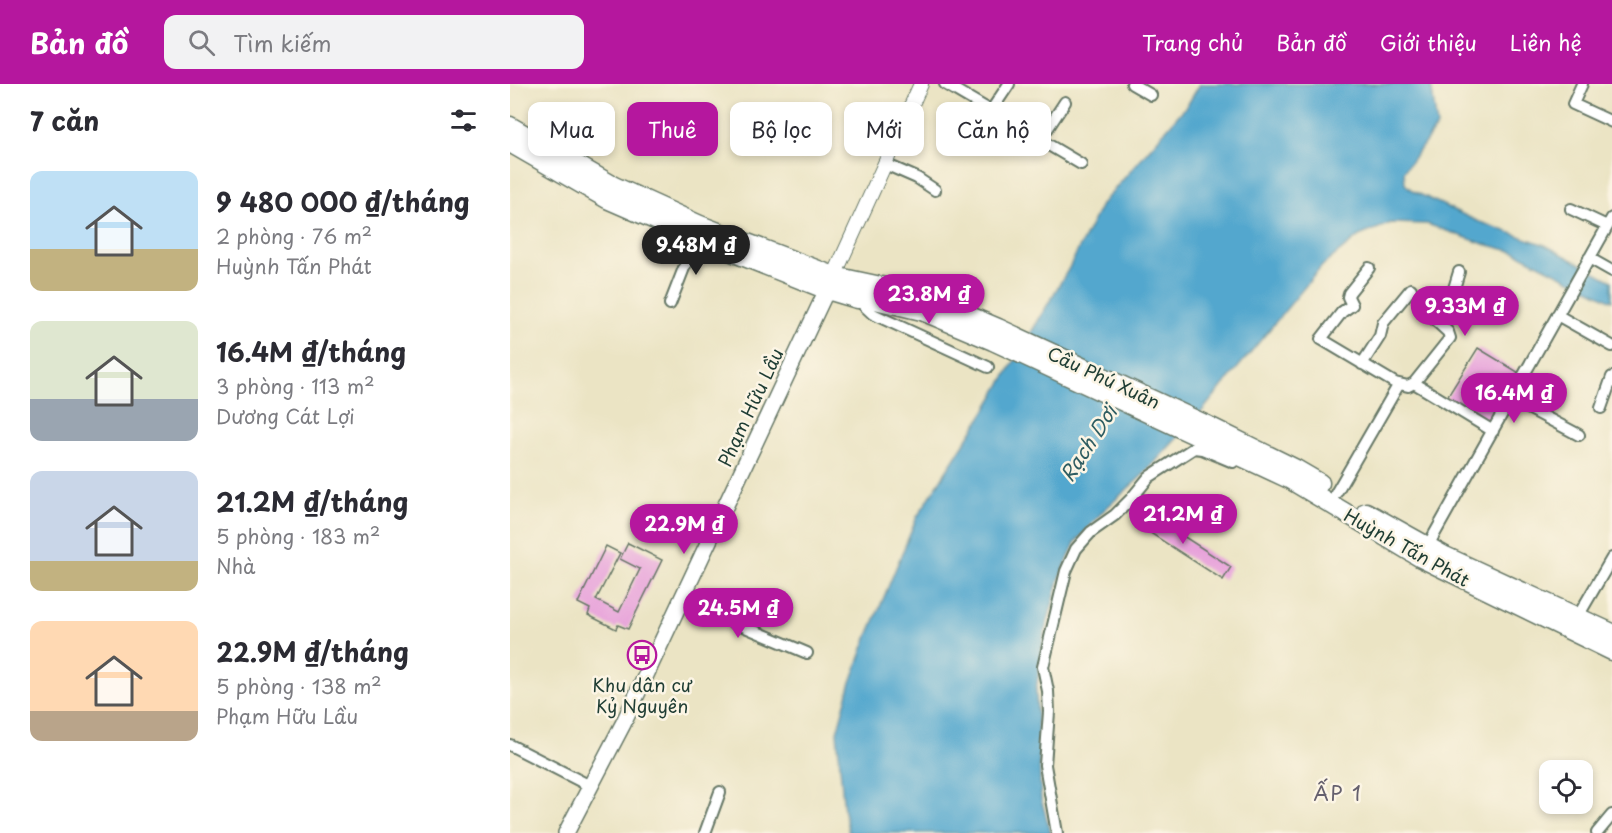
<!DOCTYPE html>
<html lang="vi">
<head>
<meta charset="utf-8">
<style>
  :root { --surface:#fff; --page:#f2f2f3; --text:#2b2b33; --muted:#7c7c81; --accent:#b5179e }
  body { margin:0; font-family:"Playpen Sans",sans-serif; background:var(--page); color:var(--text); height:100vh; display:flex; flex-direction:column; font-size:22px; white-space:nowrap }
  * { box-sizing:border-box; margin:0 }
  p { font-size:20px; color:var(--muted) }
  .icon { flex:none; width:33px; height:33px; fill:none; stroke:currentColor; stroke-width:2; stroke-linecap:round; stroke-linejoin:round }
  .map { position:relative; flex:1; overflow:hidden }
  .panel { display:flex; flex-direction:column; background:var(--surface); width:510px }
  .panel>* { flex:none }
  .hud { position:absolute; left:18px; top:18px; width:570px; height:54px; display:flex; gap:12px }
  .buttons { position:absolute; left:1029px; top:676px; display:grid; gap:12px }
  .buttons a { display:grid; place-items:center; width:54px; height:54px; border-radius:12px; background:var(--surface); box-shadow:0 3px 9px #0003; font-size:30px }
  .price { position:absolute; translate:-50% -51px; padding:0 14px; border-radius:21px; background:var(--accent); color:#fff; font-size:20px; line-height:39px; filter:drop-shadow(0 2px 3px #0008) }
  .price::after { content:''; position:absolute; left:50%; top:36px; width:18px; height:14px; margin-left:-9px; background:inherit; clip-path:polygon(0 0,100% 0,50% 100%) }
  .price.active { background:#222; color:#fff }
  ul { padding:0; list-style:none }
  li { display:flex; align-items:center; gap:18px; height:150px; padding:0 30px }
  li span { display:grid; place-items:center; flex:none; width:168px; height:120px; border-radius:12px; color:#555 }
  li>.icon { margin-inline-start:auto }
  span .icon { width:72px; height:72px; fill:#fffc; stroke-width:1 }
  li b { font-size:26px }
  h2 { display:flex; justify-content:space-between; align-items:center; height:72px; padding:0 30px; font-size:26px }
  .tag { padding:0 21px; border-radius:12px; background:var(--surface); box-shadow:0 3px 9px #0003; font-size:21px; line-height:54px }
  .tag.active { background:var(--accent); color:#fff }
  header { display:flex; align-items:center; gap:36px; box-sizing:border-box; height:84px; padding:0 30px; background:var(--accent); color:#fff }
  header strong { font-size:28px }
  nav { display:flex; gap:33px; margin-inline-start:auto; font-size:21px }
  .search { width:420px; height:54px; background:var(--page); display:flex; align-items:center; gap:15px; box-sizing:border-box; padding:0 21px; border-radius:12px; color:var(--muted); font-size:22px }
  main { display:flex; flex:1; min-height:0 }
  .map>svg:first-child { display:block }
  .water { fill:#52a7ce; stroke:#387281; stroke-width:1.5 }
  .building { fill:#e7a2da }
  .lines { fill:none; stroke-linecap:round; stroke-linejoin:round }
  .minor-casing { stroke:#676; stroke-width:14 }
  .tertiary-casing { stroke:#676; stroke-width:16 }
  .secondary-casing { stroke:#676; stroke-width:18 }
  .primary-casing { stroke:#676; stroke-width:21 }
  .minor { stroke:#fff; stroke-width:10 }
  .tertiary { stroke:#fff; stroke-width:14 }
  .secondary { stroke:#fff; stroke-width:15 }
  .primary { stroke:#fff; stroke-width:18 }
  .labels { text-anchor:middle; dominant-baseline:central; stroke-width:5; stroke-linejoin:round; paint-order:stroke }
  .street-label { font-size:18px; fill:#1f3d34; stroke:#fcf5e5 }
  .poi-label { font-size:18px; fill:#1f3d34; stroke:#fcf5e5 }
  .water-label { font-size:20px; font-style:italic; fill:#2e5d62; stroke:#fcf5e5 }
  .neighbourhood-label { font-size:20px; letter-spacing:1.5px; fill:#65606e; stroke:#fcf5e5 }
</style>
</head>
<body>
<header>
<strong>Bản đồ</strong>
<div class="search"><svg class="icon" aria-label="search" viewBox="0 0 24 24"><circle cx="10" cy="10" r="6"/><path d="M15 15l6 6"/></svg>Tìm kiếm</div>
<nav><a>Trang chủ</a><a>Bản đồ</a><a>Giới thiệu</a><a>Liên hệ</a></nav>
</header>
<main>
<section class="panel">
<h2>7 căn<svg class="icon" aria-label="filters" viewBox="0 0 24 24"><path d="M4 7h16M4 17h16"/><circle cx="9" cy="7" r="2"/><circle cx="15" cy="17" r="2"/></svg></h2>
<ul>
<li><span style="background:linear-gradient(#bfe0f5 65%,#c2b280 0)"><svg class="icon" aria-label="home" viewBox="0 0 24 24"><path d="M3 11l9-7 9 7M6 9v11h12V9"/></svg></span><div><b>9 480 000 ₫/tháng</b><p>2 phòng · 76 m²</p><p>Huỳnh Tấn Phát</p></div></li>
<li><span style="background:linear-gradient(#dfe7d0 65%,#9aa5b1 0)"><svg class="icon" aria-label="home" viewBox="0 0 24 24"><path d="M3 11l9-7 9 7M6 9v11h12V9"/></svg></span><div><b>16.4M ₫/tháng</b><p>3 phòng · 113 m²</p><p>Dương Cát Lợi</p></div></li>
<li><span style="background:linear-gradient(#c9d6e8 75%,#c2b280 0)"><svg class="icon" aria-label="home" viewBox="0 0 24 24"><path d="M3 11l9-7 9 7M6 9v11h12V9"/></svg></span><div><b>21.2M ₫/tháng</b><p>5 phòng · 183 m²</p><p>Nhà</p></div></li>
<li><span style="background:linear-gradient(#ffd9b3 75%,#b9a48a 0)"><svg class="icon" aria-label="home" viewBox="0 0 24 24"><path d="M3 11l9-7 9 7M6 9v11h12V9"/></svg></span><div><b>22.9M ₫/tháng</b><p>5 phòng · 138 m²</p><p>Phạm Hữu Lầu</p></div></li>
</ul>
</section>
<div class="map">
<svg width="1102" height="749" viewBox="0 0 1102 749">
  <rect width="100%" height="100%" fill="#fcf5e5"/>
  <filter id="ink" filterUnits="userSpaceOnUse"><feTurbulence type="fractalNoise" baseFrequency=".0167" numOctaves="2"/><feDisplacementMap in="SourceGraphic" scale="12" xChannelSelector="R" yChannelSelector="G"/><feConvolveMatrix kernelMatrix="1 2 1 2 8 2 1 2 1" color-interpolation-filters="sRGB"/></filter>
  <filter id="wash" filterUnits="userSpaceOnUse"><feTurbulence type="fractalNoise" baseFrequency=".008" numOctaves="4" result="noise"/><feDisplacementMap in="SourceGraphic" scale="24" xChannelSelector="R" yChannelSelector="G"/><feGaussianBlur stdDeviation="1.35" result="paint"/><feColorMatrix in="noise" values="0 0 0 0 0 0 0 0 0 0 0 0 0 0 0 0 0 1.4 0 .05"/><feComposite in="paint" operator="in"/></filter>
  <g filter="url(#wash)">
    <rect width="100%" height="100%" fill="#ebe4c4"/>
    <path class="water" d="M690,0h231l6,42 -33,45 1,13 8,7 64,30 68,24 67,36v20l-97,-49 -31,-8 -57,-20 -36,-1 -32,13 -37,30 -120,145 -58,63 -41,37 -28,32 -16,37 -15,55 -8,56 5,108 10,34h-202l-5,-21 -7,-80 13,-47 15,-42 52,-126 68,-106 83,-141 33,-65 87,-101z"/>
    <g id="blocks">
      <path class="building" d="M968,264l43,26 -30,53 -45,-28z
        M633,426l88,57 -8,13 -88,-57z
        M118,459l34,17 -34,69 -10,-4 -2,4 -28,-14 2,-6 -12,-6 28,-57 14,7 -24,47 23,12 21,-43 -20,-10z"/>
    </g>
  </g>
  <g filter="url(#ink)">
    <use href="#blocks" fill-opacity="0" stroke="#676" stroke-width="1.5"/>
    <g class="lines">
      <g class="minor-casing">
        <path id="minor" d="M435,0l136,80
          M622,0l19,11
          M1072,0l-9,20 39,18
          M481,27l18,-27
          M530,56l25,-38
          M375,80l32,14 18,12
          M1061,125l36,17
          M1079,174l23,13
          M859,184l-20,25 -1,4 4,8 -10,7 -21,27 74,44 13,3 6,-3 79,48
          M347,215l16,15 115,53
          M160,220l26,-67
          M1047,231l55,31
          M852,280l18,-28 3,-13 28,-34
          M904,299l36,-45 -2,-6 -12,-11 16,-26 7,-23
          M1001,315l68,36
          M1091,324l11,-31
          M826,409l63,-109
          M916,465l186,-331
          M171,516l126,53
          M1067,534l35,-60
          M0,661l80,41
          M195,749l15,-41
          M547,749l-12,-68 4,-53 -1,-21 -5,-24 23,-96 10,-22 15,-17 24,-17 16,-16 18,-22 45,-29 8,1 31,13
          M1087,749l15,-18"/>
      </g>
      <g class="tertiary-casing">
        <path id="tertiary" d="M324,192l87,-192"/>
      </g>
      <g class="secondary-casing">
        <path id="secondary" d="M56,749l57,-109 208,-443"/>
      </g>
      <g class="primary-casing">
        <path id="primary" d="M0,42l104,60 86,39 134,51 56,12 40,11 68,29 213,99 85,42 24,14
          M0,59l97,56 85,37 135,54 30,9 10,-1 55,13 71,30 296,138 132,79 191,93
          M856,428l79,44 167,77"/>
      </g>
      <use href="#minor" class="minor"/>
      <use href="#tertiary" class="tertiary"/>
      <use href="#secondary" class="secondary"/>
      <use href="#primary" class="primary"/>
    </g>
  </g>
  <defs>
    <g id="bus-ring" transform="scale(1.5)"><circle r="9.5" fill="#fcf5e5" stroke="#b5179e" stroke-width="1.5"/><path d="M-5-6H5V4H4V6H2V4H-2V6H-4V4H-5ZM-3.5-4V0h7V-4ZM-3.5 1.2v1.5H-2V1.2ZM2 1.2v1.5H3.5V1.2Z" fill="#b5179e"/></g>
  </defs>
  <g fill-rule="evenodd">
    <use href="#bus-ring" x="132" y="571"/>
  </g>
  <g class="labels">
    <g class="street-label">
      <text transform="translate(594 293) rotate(25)">Cầu Phú Xuân</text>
      <text transform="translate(240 323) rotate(-65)">Phạm Hữu Lầu</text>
      <text transform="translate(897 463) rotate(29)">Huỳnh Tấn Phát</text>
    </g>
    <g class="poi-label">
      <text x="132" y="600">Khu dân cư<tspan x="132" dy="21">Kỷ Nguyên</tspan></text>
    </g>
    <g class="water-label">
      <text transform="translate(578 359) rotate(-57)">Rạch Dơi</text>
    </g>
    <g class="neighbourhood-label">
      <text x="828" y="709">ẤP 1</text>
    </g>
  </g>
</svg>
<div class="buttons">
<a><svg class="icon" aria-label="locate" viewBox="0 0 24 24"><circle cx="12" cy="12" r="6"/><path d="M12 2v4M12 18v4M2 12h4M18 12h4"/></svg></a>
</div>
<b class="price active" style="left:186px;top:192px">9.48M ₫</b>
<b class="price" style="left:419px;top:241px">23.8M ₫</b>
<b class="price" style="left:955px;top:253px">9.33M ₫</b>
<b class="price" style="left:1004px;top:340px">16.4M ₫</b>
<b class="price" style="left:673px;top:461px">21.2M ₫</b>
<b class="price" style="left:174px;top:471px">22.9M ₫</b>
<b class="price" style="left:228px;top:555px">24.5M ₫</b>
<div class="hud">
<a class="tag">Mua</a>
<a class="tag active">Thuê</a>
<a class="tag">Bộ lọc</a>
<a class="tag">Mới</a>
<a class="tag">Căn hộ</a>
</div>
</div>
</main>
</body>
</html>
